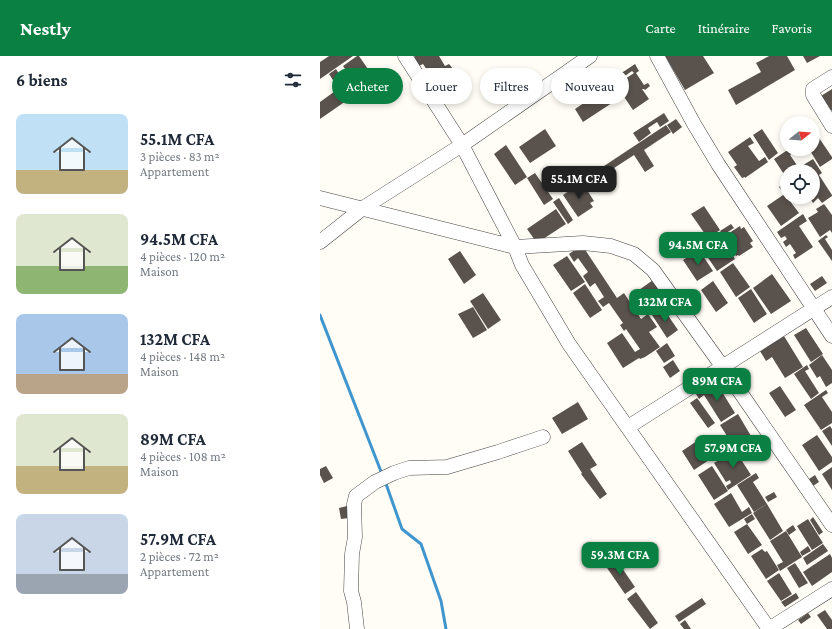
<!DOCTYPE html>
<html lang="fr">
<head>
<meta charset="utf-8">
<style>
  :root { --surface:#fff; --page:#f6f6f7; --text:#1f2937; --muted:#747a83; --accent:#0b8043 }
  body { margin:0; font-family:"Crimson Pro",serif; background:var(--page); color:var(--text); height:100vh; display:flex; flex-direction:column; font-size:15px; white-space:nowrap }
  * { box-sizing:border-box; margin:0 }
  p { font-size:13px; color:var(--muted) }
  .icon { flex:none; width:22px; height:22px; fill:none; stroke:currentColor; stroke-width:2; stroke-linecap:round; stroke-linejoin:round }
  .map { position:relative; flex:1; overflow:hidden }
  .details { display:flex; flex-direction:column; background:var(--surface); width:320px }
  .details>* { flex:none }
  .top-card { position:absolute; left:12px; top:12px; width:380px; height:36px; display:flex; gap:8px }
  .needle { width:26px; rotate:73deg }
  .tools { position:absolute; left:460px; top:60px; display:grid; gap:8px }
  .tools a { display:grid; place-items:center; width:40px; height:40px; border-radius:50%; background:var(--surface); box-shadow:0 2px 6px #0003; font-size:20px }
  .price { position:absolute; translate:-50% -34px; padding:0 9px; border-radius:8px; background:var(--accent); color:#fff; font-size:13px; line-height:26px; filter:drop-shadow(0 1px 2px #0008) }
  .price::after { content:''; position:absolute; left:50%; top:24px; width:12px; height:9px; margin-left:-6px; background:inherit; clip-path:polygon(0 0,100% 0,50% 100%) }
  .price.on { background:#222; color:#fff }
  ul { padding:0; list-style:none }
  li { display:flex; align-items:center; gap:12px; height:100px; padding:0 16px }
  li span { display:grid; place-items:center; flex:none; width:112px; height:80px; border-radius:8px; color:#555 }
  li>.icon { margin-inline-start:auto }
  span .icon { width:48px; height:48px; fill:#fffc; stroke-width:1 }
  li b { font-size:17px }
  h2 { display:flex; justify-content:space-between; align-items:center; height:48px; padding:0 16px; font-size:17px }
  .tag { padding:0 14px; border-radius:18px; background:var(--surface); box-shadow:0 2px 6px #0003; font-size:14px; line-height:36px }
  .tag.on { background:var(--accent); color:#fff }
  header { display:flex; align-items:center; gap:24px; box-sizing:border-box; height:56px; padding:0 20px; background:var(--accent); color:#fff }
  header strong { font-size:19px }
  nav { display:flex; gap:22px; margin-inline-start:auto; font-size:14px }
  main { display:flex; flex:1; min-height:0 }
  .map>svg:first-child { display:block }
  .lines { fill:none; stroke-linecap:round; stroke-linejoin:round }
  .stream { stroke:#3f96cf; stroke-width:3 }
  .building { fill:#5a524d }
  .minor-casing { stroke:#444; stroke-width:15 }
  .minor { stroke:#fff; stroke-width:14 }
</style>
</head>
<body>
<header>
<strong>Nestly</strong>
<nav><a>Carte</a><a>Itinéraire</a><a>Favoris</a></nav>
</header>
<main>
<section class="details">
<h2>6 biens<svg class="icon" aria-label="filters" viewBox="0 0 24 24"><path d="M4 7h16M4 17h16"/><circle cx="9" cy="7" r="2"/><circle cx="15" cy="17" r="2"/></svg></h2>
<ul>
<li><span style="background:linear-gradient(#bfe0f5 70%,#c2b280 0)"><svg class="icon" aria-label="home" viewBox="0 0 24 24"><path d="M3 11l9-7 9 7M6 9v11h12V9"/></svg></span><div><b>55.1M CFA</b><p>3 pièces · 83 m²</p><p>Appartement</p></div></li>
<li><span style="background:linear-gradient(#dfe7d0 65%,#8fb573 0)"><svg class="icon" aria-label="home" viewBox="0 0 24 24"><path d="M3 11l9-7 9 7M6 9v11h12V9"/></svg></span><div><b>94.5M CFA</b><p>4 pièces · 120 m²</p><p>Maison</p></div></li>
<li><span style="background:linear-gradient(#a9c7e8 75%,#b9a48a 0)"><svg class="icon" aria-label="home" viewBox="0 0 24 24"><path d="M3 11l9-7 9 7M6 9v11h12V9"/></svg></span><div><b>132M CFA</b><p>4 pièces · 148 m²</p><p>Maison</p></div></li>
<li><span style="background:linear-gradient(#dfe7d0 65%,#c2b280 0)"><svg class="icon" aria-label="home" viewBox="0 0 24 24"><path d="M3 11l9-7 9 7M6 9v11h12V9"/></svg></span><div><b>89M CFA</b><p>4 pièces · 108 m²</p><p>Maison</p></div></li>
<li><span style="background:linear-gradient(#c9d6e8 75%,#9aa5b1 0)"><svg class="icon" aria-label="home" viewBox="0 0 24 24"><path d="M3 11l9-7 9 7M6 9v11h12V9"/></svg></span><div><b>57.9M CFA</b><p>2 pièces · 72 m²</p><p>Appartement</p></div></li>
</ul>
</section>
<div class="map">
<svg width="512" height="573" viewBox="0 0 512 573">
  <rect width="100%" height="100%" fill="#fffdf5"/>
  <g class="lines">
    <path class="stream" d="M0,259l62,159
      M65,425l17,48 19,15 20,57 5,28"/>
  </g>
  <path class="building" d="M9,0h24l-33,23v-17z
    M37,0h2l11,16 -2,2 6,9 -10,7 -8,-11 -2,2 -11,-15z
    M95,0h24l6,10 4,-2 5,6 -21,14 -4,-7 2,-1 -8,-12 -4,2 -5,-9z
    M345,0h38l11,17 -29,17z
    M449,0h18l8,14 -59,35 -8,-15 33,-18 -5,-9z
    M483,0h17l-13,7z
    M315,8l4,7 -3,2 8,12 4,-2 2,3 -5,4 -1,-1h-2l7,10 -16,11 -17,-25 18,-12 -2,-2 -16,11 -2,-4z
    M16,13l17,27 -7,4 -17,-26z
    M18,33l8,12 -26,18v-17z
    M512,33v21l-2,2 -9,-16z
    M283,34l9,13 -29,19 -8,-13z
    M344,57l5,8 -9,6 -3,-5 -9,6 3,5 -12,9 -6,-9z
    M356,63l6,8 -9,7 -6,-9z
    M346,69l5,7 -27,18 10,16 -9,6 -11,-17 -26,17 -4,-6z
    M225,73l11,17 -26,17 -11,-16z
    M442,73l16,24 -9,7 -16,-25z
    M495,76l17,25v2l-12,8 -11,-18h4v-15z
    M430,81l4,6 -6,3 11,15 6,-4 3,5 -23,16v-1l-3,1 -8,-11 3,-2 -9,-13z
    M186,89l21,32 -12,8 -21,-31z
    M469,93h9l-8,6 11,16h-14v8l-13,-20z
    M493,103l9,14 -3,2 13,20v1l-10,7 -4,-5 -5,5 -4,-6h4v-26h-10l-3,-4z
    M215,117l18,26 -9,6 -17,-27z
    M467,125v7l-5,3 -3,-4z
    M258,129l3,4 4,-2 9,14 -4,2 3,4 -15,10 -15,-22z
    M466,137l1,4 12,16 -18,13 -14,-20z
    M239,142l14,22 -5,4 -15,-22z
    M504,148l8,11v18l-2,-3 -10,7 -12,-19 10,-6 -2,-3z
    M384,150l16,24 -3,2 18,27 -18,12 -21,-31 9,-6 -14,-20z
    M236,153l10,15 -29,19 -10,-14z
    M483,158l4,7 -8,5 14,21 -18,12 -2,-4 3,-2 -6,-9 -4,3 -3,-5 4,-3 -2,-3 -4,2 -4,-6z
    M411,168l3,4 -11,7 -3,-4z
    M420,170l1,3 3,-2 9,14 -3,2 3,4 -14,9 -1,-1 -2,1 -8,-12 3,-2 -5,-7z
    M506,179l2,2 -3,2 7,11v11l-14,-20z
    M262,189l35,53 7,-5 17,26 7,-5 9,13 -8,5 11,15 -15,10 -5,2 -1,-1 -16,10 -16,-25 15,-10 13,19 5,-3 -14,-20 -2,2 -4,-6 3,-2 -14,-20 -6,4 -5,-6 6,-4 -9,-14 -5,4 -7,-11 5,-4 -10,-14 -4,4 -5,-8z
    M379,194l14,21 -16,10 -14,-21z
    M140,195l16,24 -12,9 -16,-25z
    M247,200l18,26 -14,9 -18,-26z
    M413,207l17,24 -14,10 -16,-25z
    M452,218l19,27 -20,13 -18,-26z
    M502,220l5,7 -12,8 -5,-7z
    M333,224l8,11 -6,4 5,7 -16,11 -12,-18z
    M393,225l15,22 -12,9 -15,-22z
    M265,228l17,26 -12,8 -17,-25z
    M431,233l16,25 -13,9 -16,-25z
    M163,237l18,27 -13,9 -18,-28z
    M153,251l14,23 -14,8 -15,-24z
    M343,252l15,22 -11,8 -15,-23z
    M486,272l17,26 -12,8 -17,-27z
    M464,280l19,31 -18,11 -13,-21 -6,4 -6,-10z
    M347,287l8,13 -11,7 -8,-12z
    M502,299l10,15v13l-6,4 -6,-11 -3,2 -8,-13z
    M353,304l7,11 -10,7 -7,-11z
    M487,309l2,4 -4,2 14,22 -8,6 -17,-25z
    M393,326l4,6 2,-1 16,26 -14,9 -17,-27 -5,4 -3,-5z
    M460,330l16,24 -11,7 -16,-24z
    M506,334l2,3 -6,4 10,15v11l-11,7 -17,-25z
    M377,342l18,25 -7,5 -18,-25z
    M258,346l10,17 -26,15 -10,-16z
    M418,358l13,22 -17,11 -14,-22z
    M510,370l2,3v17l-10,-15z
    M497,379l15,22v5l-13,9 -17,-26z
    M380,383l12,19 -18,12 -12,-19z
    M262,386l15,23 -7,4 17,25 -7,5 -19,-25 1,-1 -14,-22z
    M415,394l16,25 -23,15 -2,-4 5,-3 -1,-3 -4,2 -12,-19z
    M6,410l7,12 -9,5 -4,-8v-6z
    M392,410l16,25 -14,9 -16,-25z
    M512,411v23l-10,-16z
    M436,417l3,5 -6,4 14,22 -13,8 -17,-27z
    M495,419l4,7 -6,4 -4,-7z
    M454,436l3,5 -9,5 -3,-5z
    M411,437l11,19 7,-5 3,6 -23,14 -15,-23z
    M447,448l16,27 -13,9 -17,-27z
    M27,450l2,12 -8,1 -2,-11z
    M432,458l3,5 -8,5 -3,-5z
    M493,461l10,15 -4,3 -9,-15z
    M488,463l15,24 -11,7 -15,-24z
    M427,468l15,21 -14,9 -14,-22z
    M473,469l3,5 -7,5 -3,-5z
    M466,475l16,26 -22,14 -3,-6 6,-3 -13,-21z
    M503,488l5,7 -21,14 -4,-7z
    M488,490l3,5 -9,5 -2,-4z
    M442,493l3,3 2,-1 12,19 -13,9 -15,-23z
    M510,498l2,4v14l-20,14 -9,-14z
    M295,502l20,29 -10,7 -20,-29z
    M475,507l13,20 -9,5 -12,-20z
    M459,517l13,21 -11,7 -14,-20z
    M316,536l22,31 -8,6 -23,-30z
    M476,537l3,5 -14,9 -4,-5z
    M382,542l4,6 -27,18 -4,-6z
    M505,554l7,10v9h-5l-10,-14z
    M488,557l3,4 -10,7 -3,-4z
    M365,564l6,9h-7l-4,-5z"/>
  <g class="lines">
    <g class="minor-casing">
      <path id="minor" d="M85,0l57,89 53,102 7,18 47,79 200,285
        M337,0l37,68 24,40 114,172
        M512,21l-19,12v6l19,31
        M0,142l195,49 68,-4 28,3 23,8 19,16 69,96 110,159
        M0,186l43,-34 99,-63 128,-89
        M308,371l204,-130
        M37,573l-3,-27 -3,-11 1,-37 3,-17 -1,-33 2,-8 19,-14 19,-9 15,-5 38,-1 51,-15 45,-15
        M449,573l63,-40"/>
    </g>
    <use href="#minor" class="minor"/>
  </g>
</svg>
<div class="tools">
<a><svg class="needle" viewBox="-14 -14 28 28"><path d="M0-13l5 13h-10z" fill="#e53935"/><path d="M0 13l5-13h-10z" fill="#747a83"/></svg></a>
<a><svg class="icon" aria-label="locate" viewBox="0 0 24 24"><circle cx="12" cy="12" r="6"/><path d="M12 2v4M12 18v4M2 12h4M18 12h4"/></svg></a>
</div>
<b class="price on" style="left:259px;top:144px">55.1M CFA</b>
<b class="price" style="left:378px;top:210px">94.5M CFA</b>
<b class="price" style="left:345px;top:267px">132M CFA</b>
<b class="price" style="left:397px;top:346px">89M CFA</b>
<b class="price" style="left:413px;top:413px">57.9M CFA</b>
<b class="price" style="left:300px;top:520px">59.3M CFA</b>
<div class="top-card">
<a class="tag on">Acheter</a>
<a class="tag">Louer</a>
<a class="tag">Filtres</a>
<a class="tag">Nouveau</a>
</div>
</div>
</main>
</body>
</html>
